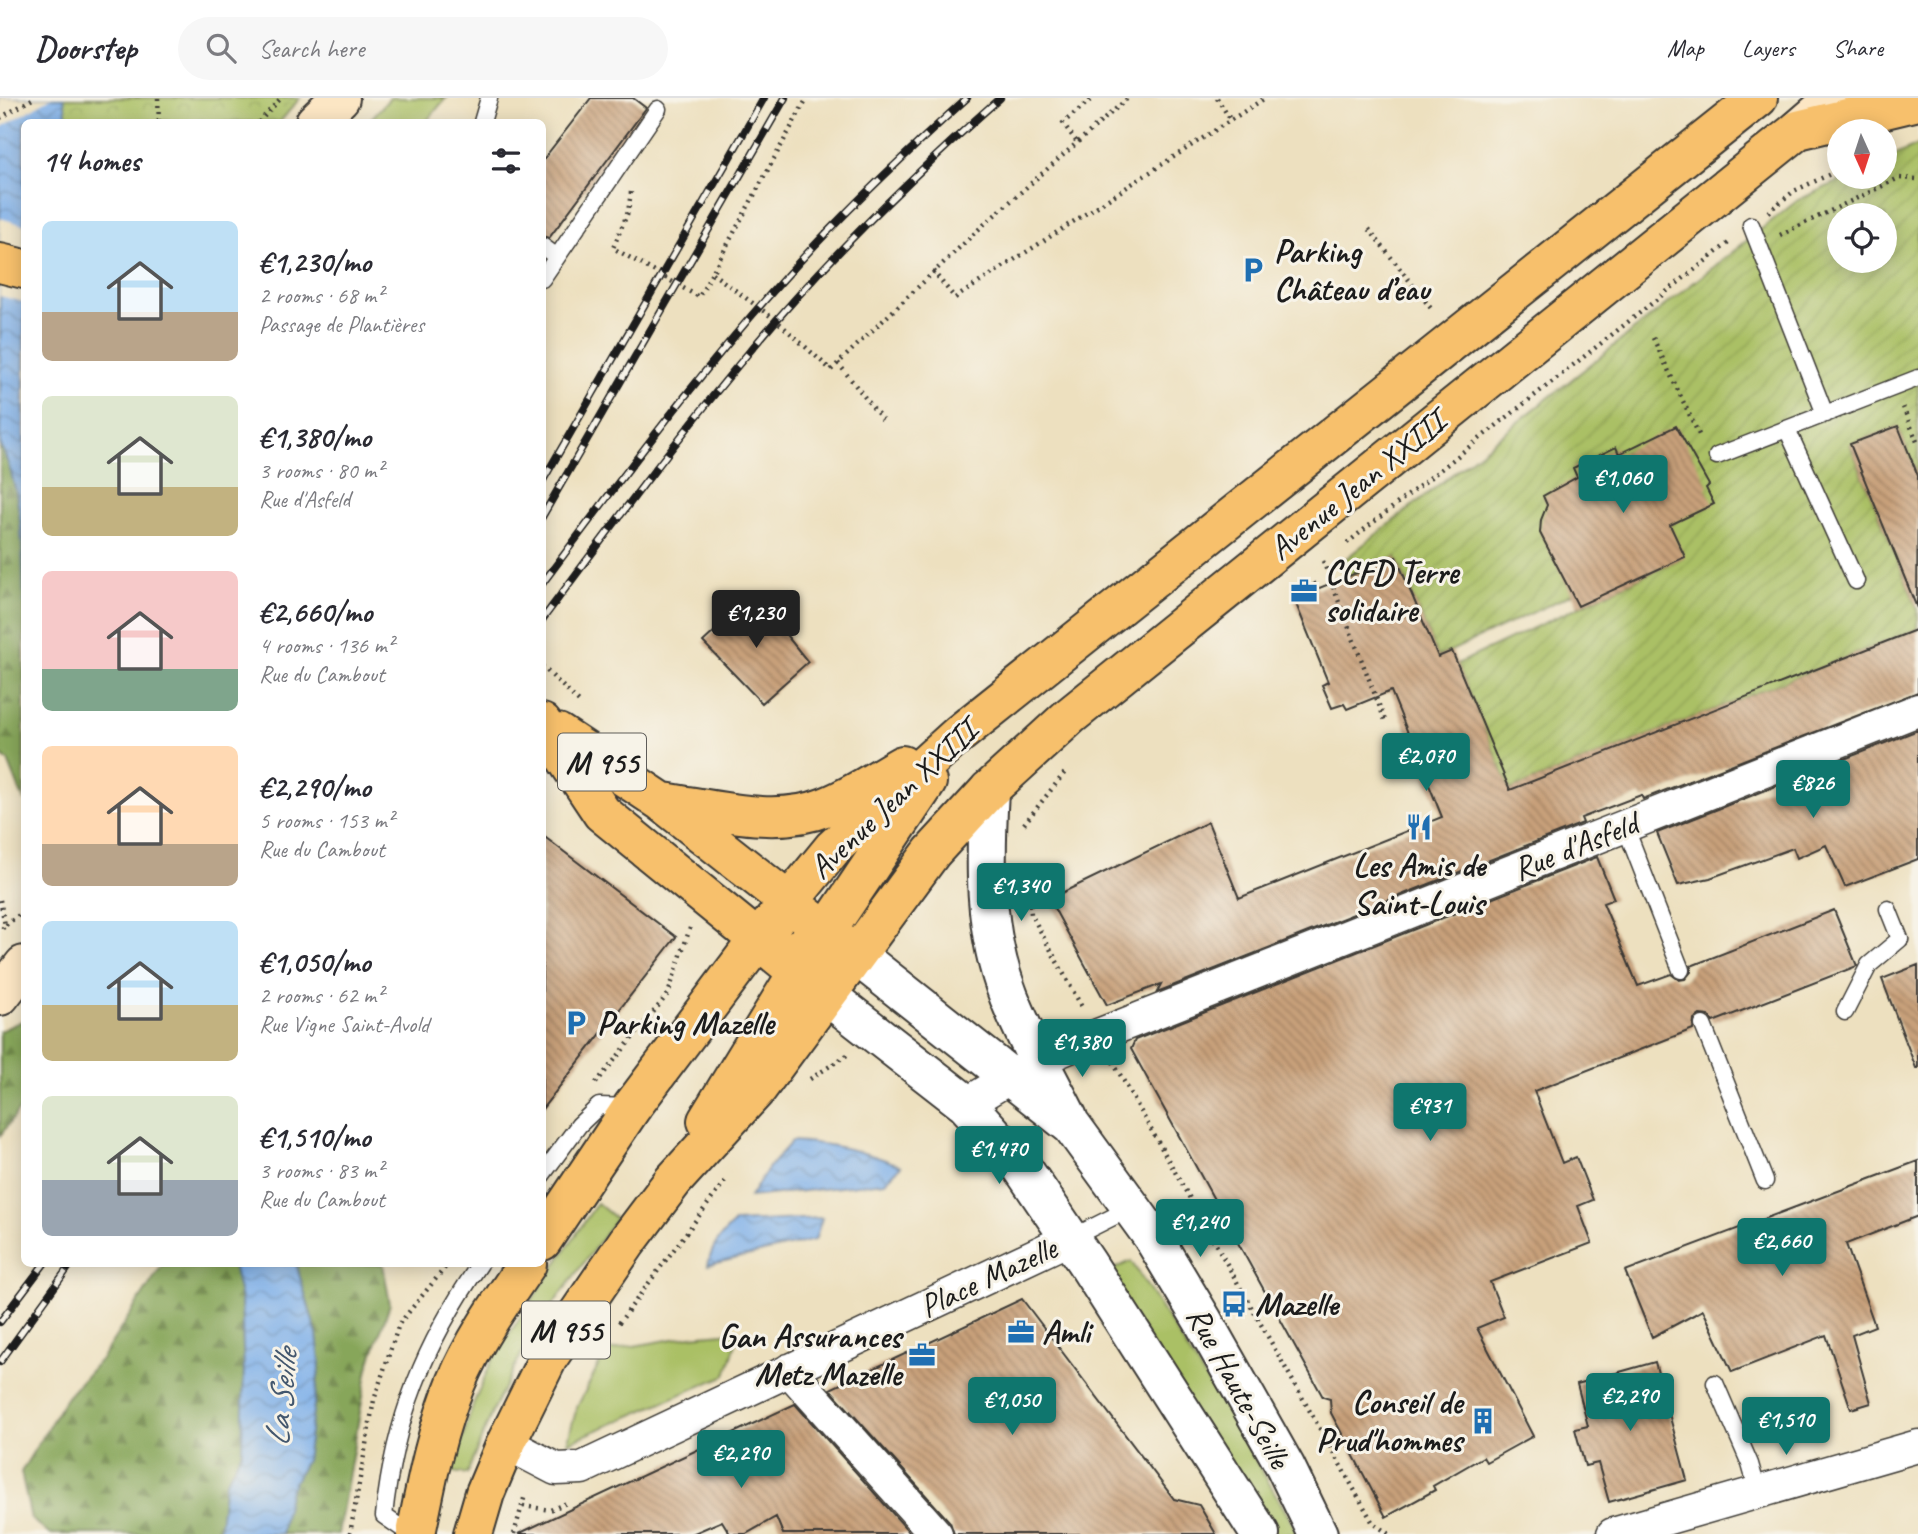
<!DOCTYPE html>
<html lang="en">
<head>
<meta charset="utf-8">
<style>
  :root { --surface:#fff; --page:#f7f7f7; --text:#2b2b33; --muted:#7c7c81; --line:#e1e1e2; --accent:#0f766e }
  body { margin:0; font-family:Caveat,sans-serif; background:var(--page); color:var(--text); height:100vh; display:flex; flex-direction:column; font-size:26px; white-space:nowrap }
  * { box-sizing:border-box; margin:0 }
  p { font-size:23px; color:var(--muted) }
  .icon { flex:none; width:38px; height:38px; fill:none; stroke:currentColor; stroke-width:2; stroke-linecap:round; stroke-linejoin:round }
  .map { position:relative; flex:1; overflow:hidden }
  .panel { position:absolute; left:21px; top:21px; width:525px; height:1148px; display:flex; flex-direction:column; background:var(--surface); border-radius:10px; box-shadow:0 4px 18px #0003 }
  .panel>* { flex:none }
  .needle { width:46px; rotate:177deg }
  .tools { position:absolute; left:1827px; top:21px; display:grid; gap:14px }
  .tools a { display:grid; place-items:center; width:70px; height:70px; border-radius:50%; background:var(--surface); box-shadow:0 4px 18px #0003; font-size:35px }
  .price { position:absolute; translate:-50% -60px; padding:0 16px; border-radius:7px; background:var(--accent); color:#fff; font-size:23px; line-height:46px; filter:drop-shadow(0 2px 4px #0008) }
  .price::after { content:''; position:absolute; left:50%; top:42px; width:21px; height:16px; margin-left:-10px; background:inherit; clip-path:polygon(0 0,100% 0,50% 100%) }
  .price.on { background:#222; color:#fff }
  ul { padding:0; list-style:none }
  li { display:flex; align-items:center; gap:21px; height:175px; padding:0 21px }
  li span { display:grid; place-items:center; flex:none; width:196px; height:140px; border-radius:10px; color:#555 }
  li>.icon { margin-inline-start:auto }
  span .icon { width:84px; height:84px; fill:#fffc; stroke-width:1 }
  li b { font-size:30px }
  h2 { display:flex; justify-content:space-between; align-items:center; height:84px; padding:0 21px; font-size:30px }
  header { display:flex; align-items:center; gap:42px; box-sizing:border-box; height:98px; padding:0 35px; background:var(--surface); border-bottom:2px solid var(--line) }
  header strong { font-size:33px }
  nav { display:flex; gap:38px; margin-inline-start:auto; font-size:24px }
  .search { width:490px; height:63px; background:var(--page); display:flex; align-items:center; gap:18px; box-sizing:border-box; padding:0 24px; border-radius:38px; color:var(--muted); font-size:26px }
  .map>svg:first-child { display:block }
  .grass { fill:#aac065; stroke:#636e40; stroke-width:2 }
  .forest { fill:url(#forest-firs); stroke:#52613b; stroke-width:2 }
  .park { fill:url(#park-crowns); stroke:#636e40; stroke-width:2 }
  .garden { fill:url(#garden-furrows); stroke:#636e40; stroke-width:2; fill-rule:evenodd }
  .water { fill:url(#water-waves); stroke:#4c6682; stroke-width:2 }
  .pier { fill:#ede0bf }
  .building { fill:url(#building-back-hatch) }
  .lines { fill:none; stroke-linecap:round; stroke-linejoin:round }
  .service-casing { stroke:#3b3934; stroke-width:19 }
  .minor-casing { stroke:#3b3934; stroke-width:35 }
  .tertiary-casing { stroke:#3b3934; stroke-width:42 }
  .secondary-casing { stroke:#3b3934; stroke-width:42 }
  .primary-casing { stroke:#3b3934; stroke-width:42 }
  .path { stroke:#3b3934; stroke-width:4.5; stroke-dasharray:2 5; stroke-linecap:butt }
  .service { stroke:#fff; stroke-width:16 }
  .minor { stroke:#fff; stroke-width:32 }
  .tertiary { stroke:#fff; stroke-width:38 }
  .secondary { stroke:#fce6c4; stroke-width:38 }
  .primary { stroke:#f7c06c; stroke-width:38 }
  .rail-casing { stroke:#1c1c1c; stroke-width:8 }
  .rail { stroke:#f7f3e8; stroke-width:5; stroke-dasharray:16; stroke-linecap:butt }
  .labels { text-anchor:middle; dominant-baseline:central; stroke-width:6; stroke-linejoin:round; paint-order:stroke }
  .shield { fill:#f7f3e8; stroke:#5e5c59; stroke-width:2 }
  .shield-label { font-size:32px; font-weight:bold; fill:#1c1c1c }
  .poi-label { font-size:33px; font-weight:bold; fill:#1c1c1c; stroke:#f7f3e8; text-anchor:start }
  .street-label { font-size:33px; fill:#1c1c1c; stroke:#f7f3e8 }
  .water-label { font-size:35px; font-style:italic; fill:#43576e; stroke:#f7f3e8 }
</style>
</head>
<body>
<header>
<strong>Doorstep</strong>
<div class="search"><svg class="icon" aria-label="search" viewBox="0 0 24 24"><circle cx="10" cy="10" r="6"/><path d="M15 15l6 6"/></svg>Search here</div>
<nav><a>Map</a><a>Layers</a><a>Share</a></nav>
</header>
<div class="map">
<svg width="1918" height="1436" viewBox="0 0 1918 1436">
  <defs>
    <pattern id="forest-firs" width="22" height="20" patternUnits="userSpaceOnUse" patternTransform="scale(1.75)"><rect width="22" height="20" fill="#87a65a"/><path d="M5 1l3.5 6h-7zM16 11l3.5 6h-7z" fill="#6e864a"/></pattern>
    <pattern id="park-crowns" width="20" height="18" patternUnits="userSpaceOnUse" patternTransform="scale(1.75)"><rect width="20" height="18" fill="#aac065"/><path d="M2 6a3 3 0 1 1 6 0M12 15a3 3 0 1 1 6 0" fill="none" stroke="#92a457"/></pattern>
    <pattern id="garden-furrows" width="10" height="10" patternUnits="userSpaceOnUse" patternTransform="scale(1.75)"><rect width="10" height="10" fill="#aac065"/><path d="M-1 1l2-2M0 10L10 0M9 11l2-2" fill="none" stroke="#92a457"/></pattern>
    <pattern id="water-waves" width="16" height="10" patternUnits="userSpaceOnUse" patternTransform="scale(1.75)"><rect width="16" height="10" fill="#7dafe9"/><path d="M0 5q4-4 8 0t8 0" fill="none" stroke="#668ebc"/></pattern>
    <pattern id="building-back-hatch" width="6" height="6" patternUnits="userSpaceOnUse" patternTransform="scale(1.75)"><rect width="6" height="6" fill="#c8a07a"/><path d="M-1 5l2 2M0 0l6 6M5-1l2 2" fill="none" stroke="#a28263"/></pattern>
  </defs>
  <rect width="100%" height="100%" fill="#f7f3e8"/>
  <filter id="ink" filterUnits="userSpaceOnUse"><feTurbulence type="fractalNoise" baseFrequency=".0143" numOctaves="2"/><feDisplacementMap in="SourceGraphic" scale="14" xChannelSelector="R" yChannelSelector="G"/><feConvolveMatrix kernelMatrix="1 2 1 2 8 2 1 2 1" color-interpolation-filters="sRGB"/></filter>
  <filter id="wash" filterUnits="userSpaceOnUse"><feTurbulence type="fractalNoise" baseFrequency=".00686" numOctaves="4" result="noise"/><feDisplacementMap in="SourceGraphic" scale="28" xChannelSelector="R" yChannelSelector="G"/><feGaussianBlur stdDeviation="1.57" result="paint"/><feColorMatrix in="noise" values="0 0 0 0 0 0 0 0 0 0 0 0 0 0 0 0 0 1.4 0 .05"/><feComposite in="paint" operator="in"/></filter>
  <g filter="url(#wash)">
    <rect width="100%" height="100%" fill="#ede0bf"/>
    <path class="grass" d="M390,0h56l-20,24h-58z
      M597,1105l19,16 -84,114 -39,77 -26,64 -15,-2 22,-70 19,-44z
      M1131,1163l102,161 66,112h-27l-166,-261z
      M734,1234l5,2 -13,41 -159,68 10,-36 29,-56 84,-15z"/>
    <path class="forest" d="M0,345c29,61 25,135 24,201 0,52 0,105 0,157l-16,-40 -8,-7z
      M24,922v83l-24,33v-105z
      M163,1166h70l8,35 3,70 -2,83 -17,31 -6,51h-170l-18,-15 -10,-47 45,-74 35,-39z
      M296,1166h87l7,40 -22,64 -30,166h-57l8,-42 17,-32 14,-98 -3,-27z"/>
    <path class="park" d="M23,0h277l-20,24h-254z"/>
    <path class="garden" d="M1918,47v331l-20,-49 -48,17 68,166v19l-408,161 -53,-126 227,-107 -112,37 -134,63 -42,-100 -50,20 -7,-13 459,-364 50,-23h37v-17zM1839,117h46v46h-46z"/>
    <path class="water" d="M0,0h64l3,24h-43v482c-2,-56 0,-110 -24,-161z
      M792,1043c39,2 73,10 109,25l-16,16 -135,15 19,-30z
      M822,1120l-7,22 -107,25c4,-20 13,-30 27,-43z
      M233,1166h63l21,71 3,27 -14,98 -17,32 -8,42h-62l6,-51 17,-31 2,-83 -3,-70z"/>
    <path class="pier" d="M0,0h51l-51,30z
      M0,120l24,7v77l-24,-6z"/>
    <g id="blocks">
      <path class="building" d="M591,0h42l13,10 -97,130 -7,-2v-75z
        M1676,328l33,59 -3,3 8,16 -44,21 15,32 -107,49 -38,-73 1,-13 6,-15 -4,-9 34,-19 -4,-9 43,-21 3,7z
        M1898,328l20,50 -1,132 -67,-164z
        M1396,459l42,100 14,-6 58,139 408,-161v63l-275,107 -2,-4 -60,23 2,5 -426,169 4,-8 -54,21 -58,-106 159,-77 31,76 203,-81 -51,-126 -44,18 -3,-5 -12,4 -10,-23 6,-3 -34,-83 21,-16 2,6z
        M754,497l54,67 -46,41 -59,-61z
        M1918,632v129l-73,28 -19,-42 -29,13 -4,-10 -83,30 -32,7 -21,-52z
        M542,737l134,102 -134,172z
        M1597,759l17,42 -11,4 35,83 33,-12 8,6 6,-1 6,-7v-6l143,-56 23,56 -144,56 -4,-6 -9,-1 -6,4 -1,10 -159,62 28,72 14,-6 17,43 -15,6 14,37 -102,39 14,35 -27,11 56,108 -47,26 -3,-5 -50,29 2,4 -49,27 -55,-104 -1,-14 -7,-2 -192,-348 4,-9z
        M1918,867v103h-2l-34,-89z
        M1918,1063v55l-72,28 29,82 -23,9 19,68 -20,6 -25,-74 -94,37 -29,-62 -51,27 -27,-66z
        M1022,1201l152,200 25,6 17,29h-262l-4,-12 -120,-133z
        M1655,1264l32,118 -78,22 -11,-39 -13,3 -10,-37 13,-3 -11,-42z
        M795,1306l116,130h-128l-7,-17 -30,17h-16l-8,-13 -30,13h-174z"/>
    </g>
  </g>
  <g filter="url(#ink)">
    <use href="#blocks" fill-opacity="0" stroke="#3b3934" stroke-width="2"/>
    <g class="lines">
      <g class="service-casing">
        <path id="service" d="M482,24l7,-24
          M1751,127l74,189
          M542,148l15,11
          M542,181l116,-170
          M1787,331l69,152
          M1717,358l201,-78
          M1625,728l56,144
          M1845,914l24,-47 31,-26 -12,-30
          M1703,927l62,156
          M542,1077l37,-50 20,-19 30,1
          M1071,1140l60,-30
          M1715,1285l35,81 8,28
          M410,1436l-26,-18c10,-97 41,-173 96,-252"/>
      </g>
      <g class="minor-casing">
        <path id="minor" d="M966,1006l73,-44 59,-25 820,-325
          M789,1272l147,164
          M506,1345l50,26 26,-1 489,-230
          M1613,1436l305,-88"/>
      </g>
      <g class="tertiary-casing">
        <path id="tertiary" d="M989,692c-4,70 -6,141 20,207 16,41 39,81 59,121
          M856,857l216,171 80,110 51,85 82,145 33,68
          M826,897l140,109 53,59 69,102 172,269"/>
      </g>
      <g class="secondary-casing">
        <path id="secondary" d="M315,24l25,-24
          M1798,32l37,-32
          M0,898l24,-31"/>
      </g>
      <g class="primary-casing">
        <path id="primary" d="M0,165l24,6
          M542,625l60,90 224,182
          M558,635l104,69 194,153
          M663,704c50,7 113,25 162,5 27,-10 52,-28 77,-42
          M823,859l3,-25 101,-150
          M707,1023l91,-149 1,-24
          M542,1143l90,-134 125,-166 76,-93 126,-114 799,-636
          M416,1436c10,-50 20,-103 40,-151 18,-43 45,-81 71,-119
          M473,1436l12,-41 21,-50 42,-85 79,-116 46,-61 85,-93 174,-236 57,-62 81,-74 728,-586 120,-29"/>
      </g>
      <path class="path" d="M158,0l1,24
        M1217,0l13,21
        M0,20l34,-20
        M259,24l22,-24
        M1076,43l-13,-18 30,-25
        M631,94l-3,20 -15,36 86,49 108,-199
        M1768,114l26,-21 45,-21
        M1369,131l64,82
        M1780,137l119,-57 19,1
        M933,173l22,27 310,-200
        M712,175l65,48 54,49 148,-141 149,-131
        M1653,240l48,101
        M838,265l47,60
        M1903,309l15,37
        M1347,445l384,-302
        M1323,463l63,162
        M542,568l37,36
        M1024,726l42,-53
        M1025,765l6,51 52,95
        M0,802l5,25 -5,7
        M6,827l18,-14
        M1113,964l260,461 16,11
        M810,981l37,-24
        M596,985l72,-89 22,-66
        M619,1225l106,-142
        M523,1408l27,4 19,-8
        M350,1436l24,-134 25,-76 49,-60
        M514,1436l11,-39"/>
      <use href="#service" class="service"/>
      <use href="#minor" class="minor"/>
      <use href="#tertiary" class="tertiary"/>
      <use href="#secondary" class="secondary"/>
      <use href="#primary" class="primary"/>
      <g class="rail-casing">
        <path id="rail" d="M542,384l222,-384
          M542,419l243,-419
          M542,486c87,-116 173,-233 273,-339 48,-51 100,-100 152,-147
          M542,522c68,-91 135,-182 208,-269 76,-91 162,-175 250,-253
          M0,1224l44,-58
          M0,1264l71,-98"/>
      </g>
      <use href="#rail" class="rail"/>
    </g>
  </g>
  <defs>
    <g id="parking-bare" transform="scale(2.1)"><path d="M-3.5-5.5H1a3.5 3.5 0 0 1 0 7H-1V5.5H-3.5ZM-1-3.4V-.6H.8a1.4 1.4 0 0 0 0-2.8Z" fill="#1f6fb2" stroke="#f7f3e8" stroke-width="2.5" paint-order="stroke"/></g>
    <g id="office-bare" transform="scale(2.1)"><path d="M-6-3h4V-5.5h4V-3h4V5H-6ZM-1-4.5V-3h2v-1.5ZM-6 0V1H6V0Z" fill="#1f6fb2" stroke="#f7f3e8" stroke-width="2.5" paint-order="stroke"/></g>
    <g id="restaurant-bare" transform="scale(2.1)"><path d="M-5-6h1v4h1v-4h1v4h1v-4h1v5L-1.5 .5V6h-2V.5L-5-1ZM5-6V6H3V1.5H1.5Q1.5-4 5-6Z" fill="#1f6fb2" stroke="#f7f3e8" stroke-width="2.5" paint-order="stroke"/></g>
    <g id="bus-bare" transform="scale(2.1)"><path d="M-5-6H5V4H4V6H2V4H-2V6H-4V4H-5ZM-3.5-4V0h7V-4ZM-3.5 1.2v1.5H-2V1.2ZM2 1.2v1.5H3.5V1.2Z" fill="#1f6fb2" stroke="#f7f3e8" stroke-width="2.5" paint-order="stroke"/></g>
    <g id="building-bare" transform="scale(2.1)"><path d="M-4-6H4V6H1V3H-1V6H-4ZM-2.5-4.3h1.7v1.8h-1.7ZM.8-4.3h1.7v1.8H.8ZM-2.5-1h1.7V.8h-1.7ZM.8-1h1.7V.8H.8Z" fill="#1f6fb2" stroke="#f7f3e8" stroke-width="2.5" paint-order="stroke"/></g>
  </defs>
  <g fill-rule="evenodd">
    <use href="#parking-bare" x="1253" y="172"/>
    <use href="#office-bare" x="1304" y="493"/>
    <use href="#restaurant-bare" x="1419" y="729"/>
    <use href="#parking-bare" x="576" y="925"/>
    <use href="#bus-bare" x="1234" y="1206"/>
    <use href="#office-bare" x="1021" y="1234"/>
    <use href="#office-bare" x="922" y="1257"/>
    <use href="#building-bare" x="1483" y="1323"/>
  </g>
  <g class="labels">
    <g class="shield">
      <rect x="558" y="635.5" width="88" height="57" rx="5"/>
      <rect x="522" y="1203.5" width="88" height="57" rx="5"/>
    </g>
    <g class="shield-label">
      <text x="602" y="664">M 955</text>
      <text x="566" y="1232">M 955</text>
    </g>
    <g class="poi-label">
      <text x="1274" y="153">Parking<tspan x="1274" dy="38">Château d’eau</tspan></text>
      <text x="1325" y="474">CCFD Terre<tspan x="1325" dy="38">solidaire</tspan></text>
      <text x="1419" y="767" text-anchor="middle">Les Amis de<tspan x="1419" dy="38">Saint-Louis</tspan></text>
      <text x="597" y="925">Parking Mazelle</text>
      <text x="1255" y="1206">Mazelle</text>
      <text x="1042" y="1234">Amli</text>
      <text x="901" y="1238" text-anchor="end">Gan Assurances<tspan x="901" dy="38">Metz Mazelle</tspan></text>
      <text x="1462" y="1304" text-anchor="end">Conseil de<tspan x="1462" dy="38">Prud'hommes</tspan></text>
    </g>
    <g class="street-label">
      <text transform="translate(1357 387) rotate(-39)">Avenue Jean XXIII</text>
      <text transform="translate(893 701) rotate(-43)">Avenue Jean XXIII</text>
      <text transform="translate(1575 748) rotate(-22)">Rue d'Asfeld</text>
      <text transform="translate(988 1179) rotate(-25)">Place Mazelle</text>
      <text transform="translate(1239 1289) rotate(61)">Rue Haute-Seille</text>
    </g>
    <g class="water-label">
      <text transform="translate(281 1300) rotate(-84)">La Seille</text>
    </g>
  </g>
</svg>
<div class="tools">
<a><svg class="needle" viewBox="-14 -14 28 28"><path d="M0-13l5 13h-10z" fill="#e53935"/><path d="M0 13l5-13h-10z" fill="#7c7c81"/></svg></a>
<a><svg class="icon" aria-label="locate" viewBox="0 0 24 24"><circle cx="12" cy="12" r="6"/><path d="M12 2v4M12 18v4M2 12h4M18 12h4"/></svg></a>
</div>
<b class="price" style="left:1623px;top:417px">€1,060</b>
<b class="price on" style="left:756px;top:552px">€1,230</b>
<b class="price" style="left:1426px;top:695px">€2,070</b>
<b class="price" style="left:1813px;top:722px">€826</b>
<b class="price" style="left:1021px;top:825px">€1,340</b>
<b class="price" style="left:1082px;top:981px">€1,380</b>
<b class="price" style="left:1430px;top:1045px">€931</b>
<b class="price" style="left:999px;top:1088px">€1,470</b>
<b class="price" style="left:1200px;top:1161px">€1,240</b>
<b class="price" style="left:1782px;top:1180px">€2,660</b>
<b class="price" style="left:1630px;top:1335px">€2,290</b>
<b class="price" style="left:1012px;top:1339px">€1,050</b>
<b class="price" style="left:1786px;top:1359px">€1,510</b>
<b class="price" style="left:741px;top:1392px">€2,290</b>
<section class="panel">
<h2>14 homes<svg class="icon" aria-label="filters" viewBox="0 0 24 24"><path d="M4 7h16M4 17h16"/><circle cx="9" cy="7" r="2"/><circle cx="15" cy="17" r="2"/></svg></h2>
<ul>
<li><span style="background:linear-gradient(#bfe0f5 65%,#b9a48a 0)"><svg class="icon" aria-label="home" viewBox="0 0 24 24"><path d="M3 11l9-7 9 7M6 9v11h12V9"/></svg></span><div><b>€1,230/mo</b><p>2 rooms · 68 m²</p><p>Passage de Plantières</p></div></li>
<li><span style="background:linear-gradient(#dfe7d0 65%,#c2b280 0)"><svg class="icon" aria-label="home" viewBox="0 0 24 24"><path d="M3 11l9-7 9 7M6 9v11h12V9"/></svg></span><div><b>€1,380/mo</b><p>3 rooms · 80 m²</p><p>Rue d'Asfeld</p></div></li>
<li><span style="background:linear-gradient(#f6c9c9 70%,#7fa58c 0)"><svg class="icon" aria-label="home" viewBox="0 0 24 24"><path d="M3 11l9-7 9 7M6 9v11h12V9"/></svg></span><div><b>€2,660/mo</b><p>4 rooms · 136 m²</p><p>Rue du Cambout</p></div></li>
<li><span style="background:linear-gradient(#ffd9b3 70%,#b9a48a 0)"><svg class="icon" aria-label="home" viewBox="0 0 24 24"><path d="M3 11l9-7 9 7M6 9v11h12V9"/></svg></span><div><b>€2,290/mo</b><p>5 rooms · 153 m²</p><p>Rue du Cambout</p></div></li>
<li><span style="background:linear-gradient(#bfe0f5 60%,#c2b280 0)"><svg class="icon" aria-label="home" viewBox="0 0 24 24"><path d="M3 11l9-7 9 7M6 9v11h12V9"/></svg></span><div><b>€1,050/mo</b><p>2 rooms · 62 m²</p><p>Rue Vigne Saint-Avold</p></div></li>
<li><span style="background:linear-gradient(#dfe7d0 60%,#9aa5b1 0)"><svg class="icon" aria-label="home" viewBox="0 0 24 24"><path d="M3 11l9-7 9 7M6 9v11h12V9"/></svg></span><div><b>€1,510/mo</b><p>3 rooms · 83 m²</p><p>Rue du Cambout</p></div></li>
</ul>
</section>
</div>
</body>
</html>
